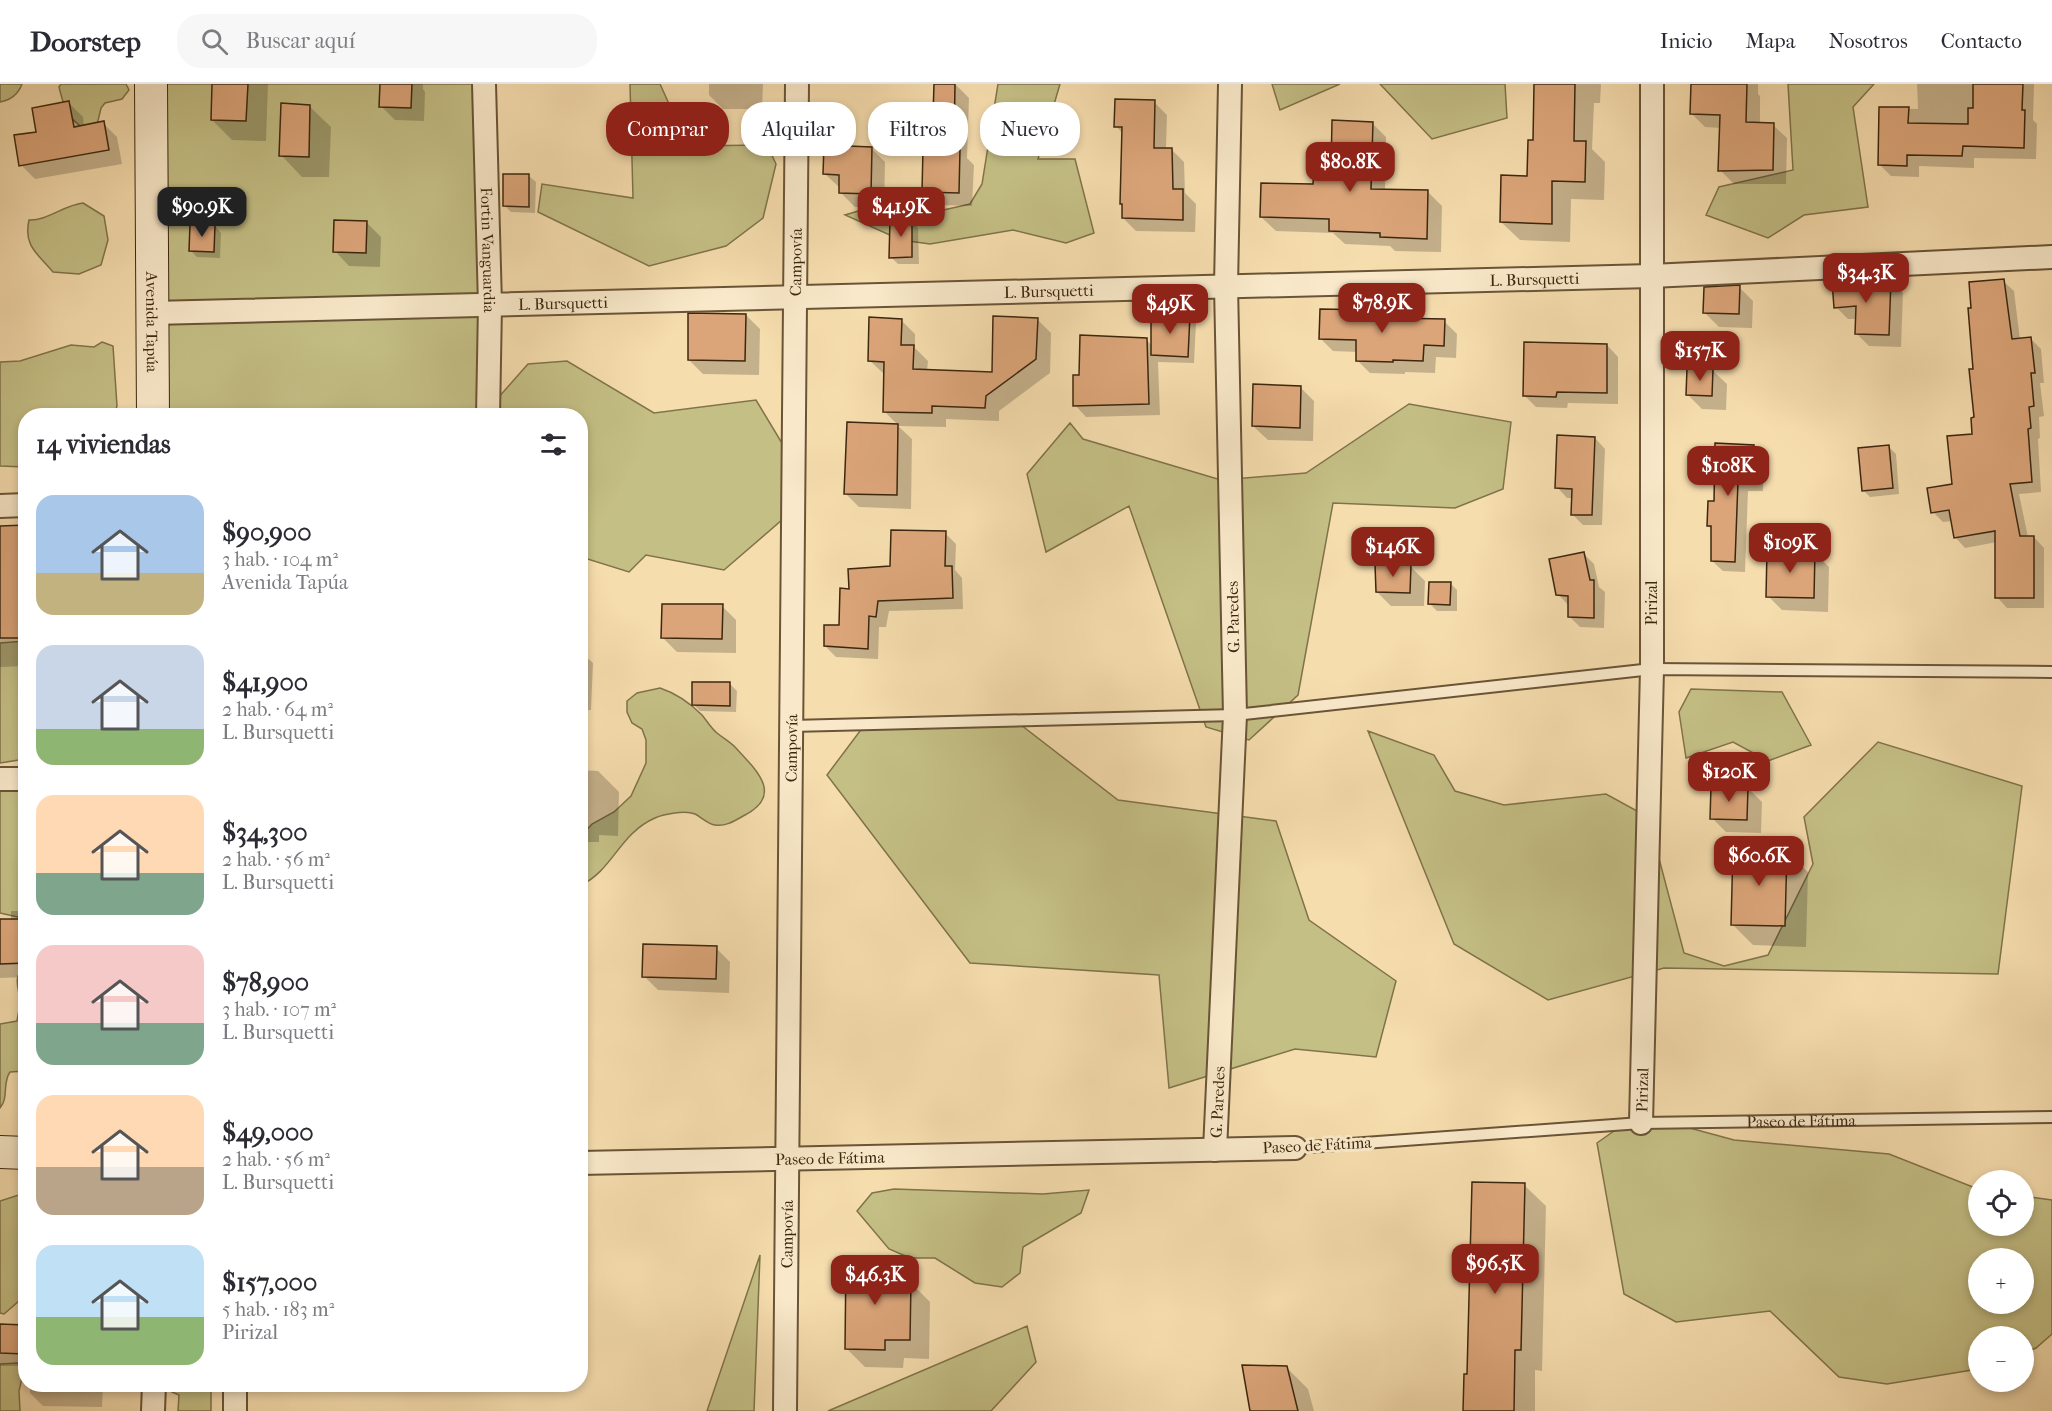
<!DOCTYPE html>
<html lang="es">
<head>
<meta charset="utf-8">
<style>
  :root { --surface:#fff; --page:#f7f7f7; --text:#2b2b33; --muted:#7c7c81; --line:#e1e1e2; --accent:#8f2418 }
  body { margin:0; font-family:"IM FELL French Canon",serif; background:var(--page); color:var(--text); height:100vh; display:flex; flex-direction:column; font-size:22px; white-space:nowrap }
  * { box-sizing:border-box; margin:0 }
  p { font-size:20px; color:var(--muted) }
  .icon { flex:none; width:33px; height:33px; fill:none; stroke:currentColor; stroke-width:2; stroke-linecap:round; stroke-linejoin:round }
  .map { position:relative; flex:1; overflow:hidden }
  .side { position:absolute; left:18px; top:324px; width:570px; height:984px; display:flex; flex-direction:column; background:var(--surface); border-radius:24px; box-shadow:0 3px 9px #0003 }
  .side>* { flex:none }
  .top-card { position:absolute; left:606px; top:18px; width:570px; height:54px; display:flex; gap:12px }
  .fabs { position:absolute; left:1968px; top:1086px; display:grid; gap:12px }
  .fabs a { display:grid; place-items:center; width:66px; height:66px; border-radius:50%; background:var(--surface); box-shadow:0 3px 9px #0003; font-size:30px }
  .price { position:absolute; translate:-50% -51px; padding:0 14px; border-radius:12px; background:var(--accent); color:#fff; font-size:20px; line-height:39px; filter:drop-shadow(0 2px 3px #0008) }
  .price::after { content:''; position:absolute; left:50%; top:36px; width:18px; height:14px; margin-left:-9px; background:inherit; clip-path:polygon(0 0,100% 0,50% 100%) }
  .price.current { background:#222; color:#fff }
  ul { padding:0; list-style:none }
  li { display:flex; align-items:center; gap:18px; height:150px; padding:0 18px }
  li span { display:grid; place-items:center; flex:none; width:168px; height:120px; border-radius:18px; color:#555 }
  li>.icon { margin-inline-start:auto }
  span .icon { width:72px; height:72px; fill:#fffc; stroke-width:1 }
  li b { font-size:26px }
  h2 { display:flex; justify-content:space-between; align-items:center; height:72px; padding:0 18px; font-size:26px }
  .tag { padding:0 21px; border-radius:24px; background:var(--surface); box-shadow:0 3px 9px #0003; font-size:21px; line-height:54px }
  .tag.current { background:var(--accent); color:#fff }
  header { display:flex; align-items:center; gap:36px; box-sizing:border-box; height:84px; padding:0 30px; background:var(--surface); border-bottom:2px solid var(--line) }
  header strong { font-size:28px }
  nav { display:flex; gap:33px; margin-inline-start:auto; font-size:21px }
  .search { width:420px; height:54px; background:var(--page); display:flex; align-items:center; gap:15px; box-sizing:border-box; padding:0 21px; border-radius:24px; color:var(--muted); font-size:22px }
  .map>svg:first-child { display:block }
  .green { fill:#c4bf85; stroke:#80734a; stroke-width:1.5; fill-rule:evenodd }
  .shadow { fill:#0003 }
  .building { fill:#dba579; stroke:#3c270f; stroke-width:1.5 }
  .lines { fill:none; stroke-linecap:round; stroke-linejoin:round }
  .lane-casing { stroke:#6a5437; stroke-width:14 }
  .street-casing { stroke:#6a5437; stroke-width:26 }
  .secondary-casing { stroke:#3c270f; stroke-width:34 }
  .lane { stroke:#f9e9ca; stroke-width:10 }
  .street { stroke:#f9e9ca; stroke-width:22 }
  .secondary { stroke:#f9e9ca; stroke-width:32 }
  .labels { text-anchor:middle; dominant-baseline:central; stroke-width:6; stroke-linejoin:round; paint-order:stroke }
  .street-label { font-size:16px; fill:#3c270f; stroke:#f9e9ca }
</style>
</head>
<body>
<header>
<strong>Doorstep</strong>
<div class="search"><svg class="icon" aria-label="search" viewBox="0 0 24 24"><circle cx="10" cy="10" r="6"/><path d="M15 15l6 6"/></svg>Buscar aquí</div>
<nav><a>Inicio</a><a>Mapa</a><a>Nosotros</a><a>Contacto</a></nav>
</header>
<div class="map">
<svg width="2052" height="1327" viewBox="0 0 2052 1327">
  <rect width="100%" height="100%" fill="#f6ddae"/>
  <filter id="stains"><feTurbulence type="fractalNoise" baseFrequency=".00333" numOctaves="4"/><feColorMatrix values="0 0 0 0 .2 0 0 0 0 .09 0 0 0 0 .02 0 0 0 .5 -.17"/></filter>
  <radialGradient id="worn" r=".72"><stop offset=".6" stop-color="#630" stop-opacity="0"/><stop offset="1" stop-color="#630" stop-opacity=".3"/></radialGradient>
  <path class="green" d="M0,0h22c-4,11 -11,16 -22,18z
    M61,0h65l3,6 -7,9 -17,4 -4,5 -4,17 -9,7c-21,-15 -23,-20 -29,-45z
    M163,0h321l5,324 39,-44 39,-3 87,52 102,-13 38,63 4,43 -74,64 -78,-15 -17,17 -48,-15 -1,-141 -427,-1 -1,-102 11,-8z
    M630,0h30l28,62 79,-1 9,19 -13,54 -37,28 -77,20 -111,-54 4,-28 91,14z
    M998,0h62l-22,75h37l19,74 -28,10 -53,-13 -83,14 -29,-4 -56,-25 40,-12 45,10 40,-9 12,-20z
    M1272,0h68l-60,26z
    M1380,0h125l2,34 -75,21z
    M1788,0h86l-21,23 15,100 -64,8 -36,23 -62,-23 13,-28 74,-17z
    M83,119l21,13 4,24 -7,25 -22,9 -26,-2c-15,-18 -30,-26 -24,-52 18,1 35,-15 54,-17z
    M102,258l11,4 4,60 -3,9 -88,1 -1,51 -25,-1v-104l20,-1 51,-16 23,2z
    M1409,320l102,18 -8,67 -48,19 -122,-5 -35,192 -49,45 -43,-13 -77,-221 -83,46 -19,-78 43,-51 13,16 138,41 85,-7z
    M25,557v118l-25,4v-120z
    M660,604c15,5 31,16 42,27 5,6 9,13 15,18 6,5 12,8 18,14 19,21 50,47 10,68 -9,5 -19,12 -30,10 -7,-1 -14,-8 -20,-11 -10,-4 -31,0 -40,4 -35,15 -43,53 -74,67v-49l11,-12 22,-12 17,-16 15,-33v-23l-4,-11 -10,-6 -5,-11v-11l10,-8z
    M1691,605l91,3 29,53 -43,16 -35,-19 -47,16 -7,-46z
    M1012,634l106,82 158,21 33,99 87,61 -20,76 -81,-8 -126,39 -10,-113 -189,-12 -143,-188 39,-52z
    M1368,647l66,24 21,36 49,14 102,-11 42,23 36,136 40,13 44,-11 45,-91 -9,-47 74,-75 144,44 -24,188 -334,-6 -116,32 -94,-56z
    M25,700v133l-3,1 -22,-5v-124z
    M25,884v103l-15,1c-8,11 -1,26 -10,36v-84l17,-3c1,-7 3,-14 3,-20 -1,-13 -8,-25 5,-33z
    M1638,1030l96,26 155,14 89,35v37h46v-30l28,4v134l-16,14 -12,5v-17h-46v33l-91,15 -48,-7 -69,-66 -94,11 -52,-28 -27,-151zM1978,1174h46v46h-46z
    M894,1105l149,5 46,-4 -8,23 -58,34 -3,26 -18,14 -27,-4 -40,-25h-25l-21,-9 -32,-38 15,-18z
    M25,1109v93l-5,14 -16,14 -4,-1v-112z
    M760,1171l-6,156h-47z
    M1027,1242l9,36 -45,49h-163z
    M18,1279l4,4 1,7 -4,17 1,20h-20v-47z
    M156,1301h55v26h-33l1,-16z"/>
  <path class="shadow" d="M213,0h55l-2,57 -34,-1 -20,-20z
    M381,0h42v5l2,3 -1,29 -29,-1 -14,-14z
    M709,0h54l-1,25h-39l-14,-14z
    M935,0h20l14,14 -2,60 7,7 -2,41 -35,-1 -14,-14 10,-41z
    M1536,0h65l-1,19h-6l-2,46 13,13 -1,38 -33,-1 -1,43 -50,-2 -19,-18 27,-44 7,-37z
    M1693,0h65v10l2,2v28l13,1 14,13 -1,46h-52l-14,-14 1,-42 -16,-1 -13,-13z
    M1917,0h117l-1,36 4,4 -1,35 -62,-1v10l-55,-2v11l-28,-1 -12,-12 2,-56 37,1z
    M1154,18l13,13 -1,34h5l13,13 1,31 11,11 -1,28 -59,-1 -13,-13 1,-12 -3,-2 2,-70 -7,-8z
    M69,19l14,14 1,9 19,-3 14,14 5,27 -87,15 -14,-14 17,-32z
    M309,22l22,21 -2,50h-27l-21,-22z
    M1372,39l14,14 -1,54 43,1 14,14 -1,46 -46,-1 -5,-5 -45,-2 -12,-11 -57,-2 -15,-14 54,-31 18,-14z
    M871,64l14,14 -1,45h-29l-15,-15v-4l-15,-14z
    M529,92l7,6 -1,31 -24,-1 -6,-6z
    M912,137l6,7 1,36h-21l-7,-7z
    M367,139l14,14 -1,30 -31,-1 -14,-15z
    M215,142l6,7 -1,25 -23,-1 -7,-7z
    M1890,196l13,13 -2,54 -32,-1 -13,-13 1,-14h-9l-12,-12z
    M2003,197l11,10 6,49 11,-1 10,10 3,34h-4l4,33 -5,1 1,21 -2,1 3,53 -22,2 9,43h6l10,11v60h-37l-10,-11v-55l-32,6 -10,-11 -3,-16 -9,1 -10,-10 20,-27 21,-50 1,-16 -1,-49z
    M1739,203l14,14 -1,27 -33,-1 -15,-15z
    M1372,230h22l5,6 45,1 13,13 -1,24 -20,-1 -1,16 -30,-1v2l-35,-1 -13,-13 1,-8 -25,-1 -13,-13z
    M746,231l14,14 -1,46 -56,-1 -14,-14z
    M1189,232l7,7 -2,40 -36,-1 2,53 -74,2 -11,-12 6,-29 65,-37 6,7z
    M1037,235l14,14 -1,40 -51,38v10l-53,-2v8l-48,-1 14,13 -1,70 -52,-2 -14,-14 3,-69 50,1 -14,-14 1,-36 -16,-15 32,-40 14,14v14l13,13 -1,10 66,2z
    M1607,261l11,12v47l-50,-1 -1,5 -31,-1 -12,-12z
    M1712,286l15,14 -1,26 -24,-1 -14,-14z
    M1300,303l14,14 -1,40 -45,-1 -15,-14z
    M1595,354l10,11 -3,76h-19l-11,-11 1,-16h-6l-10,-11z
    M1753,362l11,11 -1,34h-15l-3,81 -22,-1 -11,-10 1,-31 -5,-4 7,-24z
    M1889,363l7,7 3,40 -29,3 -7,-7z
    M26,443v139l-26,1v-139z
    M945,449l11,11 -1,26 7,8 1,31 -74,2 -3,16h-7l-1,32 -42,-2 -11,-11 16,-19 10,-37z
    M1583,469l11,11 5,23 6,5 -1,36 -24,-1 -11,-11 -1,-11 -10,-11z
    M1815,469l14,14 -1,45 -46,-2 -14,-14z
    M1410,482l15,15 -1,25h-33l-14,-14z
    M1451,500l6,6v21h-20l-7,-7z
    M722,522l14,14v33l-59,-1 -14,-14z
    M580,567l13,12 -2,47h-11z
    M730,600l7,7 -1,21 -36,-1 -7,-7z
    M580,686l18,1 21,21 -1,44 -19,-1v7h-19z
    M1748,704l14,14 -1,31 -35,-1 -14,-14z
    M1786,767l22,21 -2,75 -53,-2 -21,-21z
    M11,827h15v66l-26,1v-58h11z
    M716,864l14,14 -1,31 -71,-3 -14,-14z
    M580,871l4,3 -1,40h-3z
    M1524,1101l22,21 -4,165 -7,-1v41h-70l3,-36z
    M886,1177l19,19v2l6,1 19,19 -1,57 -25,-1 -1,10 -38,-1 -19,-19z
    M0,1242h26v40h-26z
    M1287,1284l21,21 6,22h-63z
    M30,1300h73l-1,23 -59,-1 -13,-13z"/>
  <path class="building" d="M212,0h36l-2,37 -35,-1z
    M380,0h32l-1,24 -32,-1z
    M934,0h21l-1,65h6l-1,44 -37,-1 1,-44h9z
    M1534,0h41l-1,57h12l-1,41 -33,-1v43l-52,-2 1,-47 26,1 1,-36h5z
    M1691,0h56l-1,38 28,1 -1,47 -55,1 2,-56 -30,-1z
    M1973,0h50l-1,26h3l-1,38 -61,-2 -1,10 -55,-1v11l-29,-1 1,-58h30l-1,16 60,1v-16h5z
    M1115,15l40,1 -1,48h18l1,41h10v31l-61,-2v-14h-2l2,-77h-8z
    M69,17l5,26 30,-6 5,29 -90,16 -5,-31 22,-3 -4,-24z
    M281,19l29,2 -1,52 -30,-1z
    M1332,36l41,2 -2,67 57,1 -1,49 -47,-2v-4l-51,-2v-12l-69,-2 1,-34 52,1 1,-14h17z
    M824,61l48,2 -1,47 -32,-1v-18l-16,-1z
    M503,90h26v33l-26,-1z
    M890,135h22v38l-23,1z
    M334,136l33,1 -1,32 -33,-1z
    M190,140l25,1 -1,27 -25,-1z
    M1891,195l-2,56 -34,-1 1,-28 -22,2 -2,-27z
    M2004,195l8,60 19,-2 4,36h-4l3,33 -5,1 2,21 -3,1 4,53 -22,2 10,52h14v62h-39v-67l-41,7 -5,-28 -18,3 -4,-25 25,-4 -5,-48 25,-2 -1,-16 3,-1 -5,-48h4l-5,-61h3l-2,-26z
    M1740,201l-1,29 -36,-1 1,-26z
    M1320,225l51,1v2l23,1v5l51,1 -1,27 -20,-1 -1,16 -30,-1v2l-37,-1v-21l-37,-1z
    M688,229l58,1 -1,47 -57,-1z
    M1151,230l39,1 -2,42 -37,-2z
    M993,232l45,2 -2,41 -50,37 -1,12 -53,-2v7l-49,-1 1,-50 -16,-1 1,-44 33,2 -1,26h13l-1,24 79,3z
    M1080,251l67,3 2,66 -76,2v-31h6z
    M1524,258l83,2v49l-50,-1 -1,5 -33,-1z
    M1687,284l26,1 -1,27 -26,-1z
    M1253,300l48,2 -1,42 -48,-2z
    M847,338l51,2 -1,71 -53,-1z
    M1557,351l38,2 -3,78h-21l1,-26 -17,-1z
    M1715,359l39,2 -1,37 -15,-1 -3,81 -24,-1v-35h-4l1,-25h6z
    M1889,361l4,43 -31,3 -4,-43z
    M26,441v113h-26v-112z
    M891,446l55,1 -1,35h7l1,32 -75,3 -2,16 -7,-1 -1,33 -44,-3v-21h15l1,-37 9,1 -1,-20 42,-3z
    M1767,466l48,1 -1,47 -48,-1z
    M1584,468l6,28h4v38l-26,-1v-21l-12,-1 -7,-36z
    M1375,480l36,1 -1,28 -34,-1z
    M1429,498h22l-1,23 -22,-1z
    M662,520h61l-1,35 -61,-1z
    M692,598h38v24l-38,-1z
    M1711,702l37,1 -1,33 -37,-1z
    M1733,764l54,2 -2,76 -54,-1z
    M0,835h26v44l-26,1z
    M643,860l74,2 -1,33 -74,-2z
    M1472,1098l53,1 -4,167h-6l-1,61h-51l1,-37h3z
    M846,1174l40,1v22h25l-1,59h-25v10l-40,-1z
    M0,1240l25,1 -1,29 -24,-1z
    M1242,1281l45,1 11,45h-48z"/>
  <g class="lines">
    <g class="lane-casing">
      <g id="lane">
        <path d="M791,642l444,-11 417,-46 400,3"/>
        <path id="s1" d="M1295,1064l346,-25 411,-6"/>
      </g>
    </g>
    <g class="street-casing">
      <g id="street">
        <path id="s2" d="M484,0l6,221 -2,111"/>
        <path id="s3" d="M152,229l1499,-37 401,-19"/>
        <path d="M0,422l26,-1"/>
        <path d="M0,695h26"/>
        <path id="s4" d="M1641,1039l11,-454v-585"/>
        <path id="s5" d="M1215,1066l20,-435 -9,-429 4,-202"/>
        <path id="s6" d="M580,1079l715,-15"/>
        <path d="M235,1300v27"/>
        <path d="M153,1327l1,-27"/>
        <path id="s7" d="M785,1327l12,-1327"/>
      </g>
    </g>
    <g class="secondary-casing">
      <g id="secondary">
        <path id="s8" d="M151,0l2,332"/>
        <path d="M0,1068l26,1"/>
      </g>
    </g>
    <use href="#lane" class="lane"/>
    <use href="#street" class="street"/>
    <use href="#secondary" class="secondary"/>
  </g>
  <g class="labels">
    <g class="street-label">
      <text stroke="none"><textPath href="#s2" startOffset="166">Fortin Vanguardia</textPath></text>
      <text stroke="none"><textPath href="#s7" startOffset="1149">Campovía</textPath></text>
      <text stroke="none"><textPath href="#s3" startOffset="1383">L. Bursquetti</textPath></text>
      <text stroke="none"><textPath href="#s3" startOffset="897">L. Bursquetti</textPath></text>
      <text stroke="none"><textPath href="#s3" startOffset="411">L. Bursquetti</textPath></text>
      <text stroke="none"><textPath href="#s8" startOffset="238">Avenida Tapúa</textPath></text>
      <text transform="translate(1651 519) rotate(-90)">Pirizal</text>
      <text transform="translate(1233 533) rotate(-91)">G. Paredes</text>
      <text stroke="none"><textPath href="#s7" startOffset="663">Campovía</textPath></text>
      <text stroke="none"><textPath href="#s4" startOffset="33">Pirizal</textPath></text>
      <text stroke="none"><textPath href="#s5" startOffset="48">G. Paredes</textPath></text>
      <text stroke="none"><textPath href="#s1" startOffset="507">Paseo de Fátima</textPath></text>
      <text transform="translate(1317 1061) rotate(-3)">Paseo de Fátima</text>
      <text stroke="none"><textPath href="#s6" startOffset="250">Paseo de Fátima</textPath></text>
      <text stroke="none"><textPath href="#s7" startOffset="177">Campovía</textPath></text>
    </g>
  </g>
  <rect width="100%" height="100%" filter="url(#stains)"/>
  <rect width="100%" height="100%" fill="url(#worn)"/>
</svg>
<div class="fabs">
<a><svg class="icon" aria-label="locate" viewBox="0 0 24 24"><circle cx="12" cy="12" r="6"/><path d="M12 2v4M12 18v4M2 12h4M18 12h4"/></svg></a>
<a>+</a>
<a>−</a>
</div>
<b class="price" style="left:1350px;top:109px">$80.8K</b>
<b class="price current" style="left:202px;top:154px">$90.9K</b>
<b class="price" style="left:901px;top:154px">$41.9K</b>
<b class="price" style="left:1866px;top:220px">$34.3K</b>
<b class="price" style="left:1382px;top:250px">$78.9K</b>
<b class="price" style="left:1170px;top:251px">$49K</b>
<b class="price" style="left:1700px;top:298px">$157K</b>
<b class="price" style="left:1728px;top:413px">$108K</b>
<b class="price" style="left:1790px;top:490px">$109K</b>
<b class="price" style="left:1393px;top:494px">$146K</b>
<b class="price" style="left:1729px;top:719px">$120K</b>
<b class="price" style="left:1759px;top:803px">$60.6K</b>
<b class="price" style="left:1495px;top:1211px">$96.5K</b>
<b class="price" style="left:875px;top:1222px">$46.3K</b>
<div class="top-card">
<a class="tag current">Comprar</a>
<a class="tag">Alquilar</a>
<a class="tag">Filtros</a>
<a class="tag">Nuevo</a>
</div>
<section class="side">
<h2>14 viviendas<svg class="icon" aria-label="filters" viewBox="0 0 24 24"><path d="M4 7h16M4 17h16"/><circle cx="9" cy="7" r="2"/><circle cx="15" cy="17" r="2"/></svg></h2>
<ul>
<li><span style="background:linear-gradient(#a9c7e8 65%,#c2b280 0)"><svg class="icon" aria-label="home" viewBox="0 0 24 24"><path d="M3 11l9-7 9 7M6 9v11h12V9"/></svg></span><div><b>$90,900</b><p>3 hab. · 104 m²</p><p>Avenida Tapúa</p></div></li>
<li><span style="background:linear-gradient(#c9d6e8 70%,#8fb573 0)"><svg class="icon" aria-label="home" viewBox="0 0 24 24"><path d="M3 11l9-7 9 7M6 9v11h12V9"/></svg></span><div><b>$41,900</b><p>2 hab. · 64 m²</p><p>L. Bursquetti</p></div></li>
<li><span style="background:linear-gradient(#ffd9b3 65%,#7fa58c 0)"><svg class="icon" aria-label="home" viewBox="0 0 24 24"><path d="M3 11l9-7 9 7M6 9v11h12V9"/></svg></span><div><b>$34,300</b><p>2 hab. · 56 m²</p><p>L. Bursquetti</p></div></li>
<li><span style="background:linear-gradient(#f6c9c9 65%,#7fa58c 0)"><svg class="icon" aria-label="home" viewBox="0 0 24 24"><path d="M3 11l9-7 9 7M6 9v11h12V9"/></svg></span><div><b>$78,900</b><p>3 hab. · 107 m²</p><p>L. Bursquetti</p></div></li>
<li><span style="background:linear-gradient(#ffd9b3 60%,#b9a48a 0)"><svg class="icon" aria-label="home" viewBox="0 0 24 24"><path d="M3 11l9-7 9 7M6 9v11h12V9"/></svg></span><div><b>$49,000</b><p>2 hab. · 56 m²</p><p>L. Bursquetti</p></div></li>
<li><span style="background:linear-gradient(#bfe0f5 60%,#8fb573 0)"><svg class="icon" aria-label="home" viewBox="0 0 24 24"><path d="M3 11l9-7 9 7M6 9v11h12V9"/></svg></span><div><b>$157,000</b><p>5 hab. · 183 m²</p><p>Pirizal</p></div></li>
</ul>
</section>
</div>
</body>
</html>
